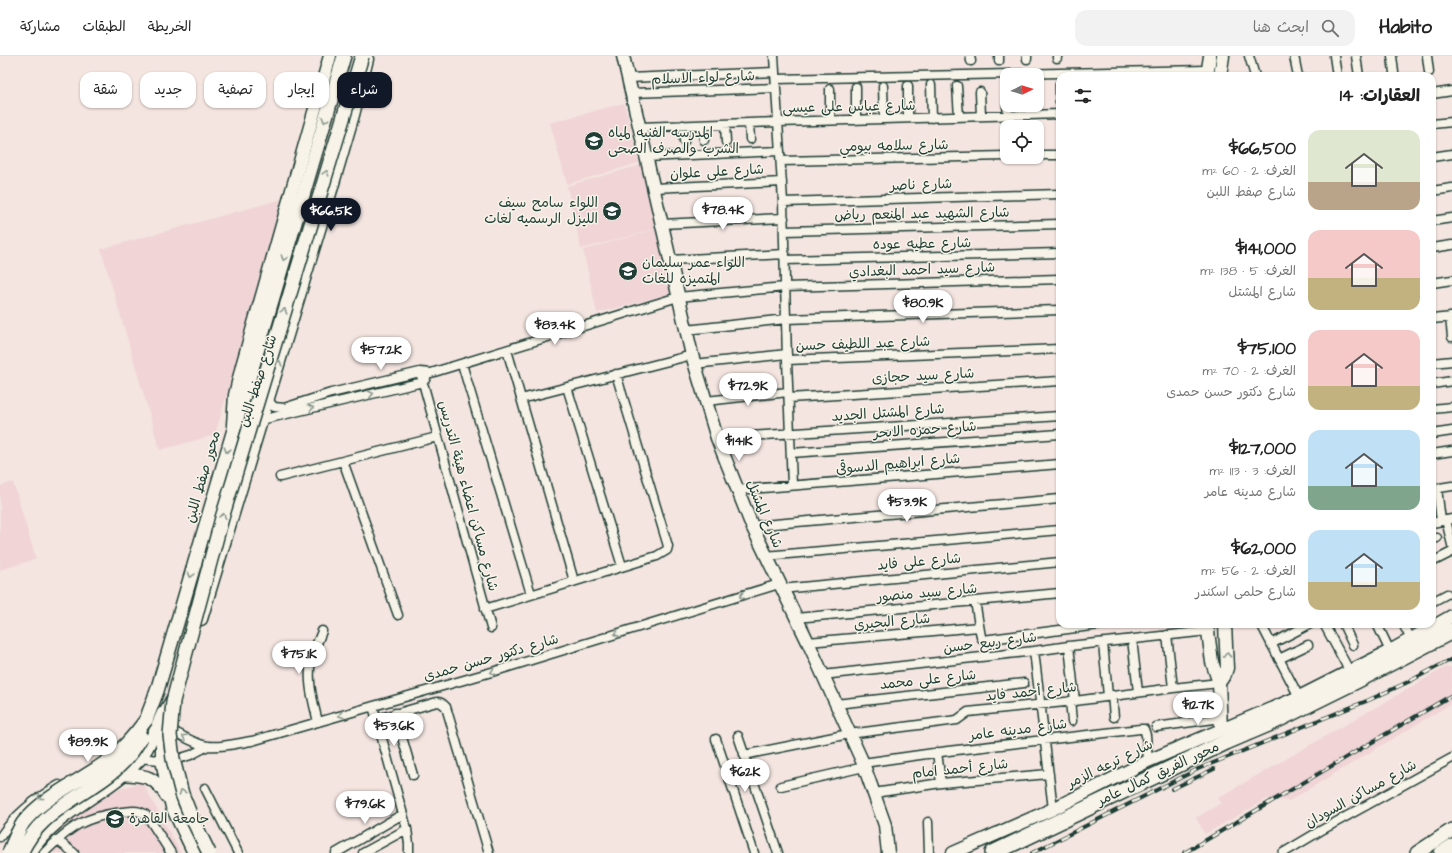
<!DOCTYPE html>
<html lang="ar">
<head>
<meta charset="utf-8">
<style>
  :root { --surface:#fff; --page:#f2f2f2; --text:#222; --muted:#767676; --line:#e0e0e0; --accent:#111827 }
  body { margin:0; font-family:"Architects Daughter","Playpen Sans Arabic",sans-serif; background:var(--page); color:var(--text); direction:rtl; height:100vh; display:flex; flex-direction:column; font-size:15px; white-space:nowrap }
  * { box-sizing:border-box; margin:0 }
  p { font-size:13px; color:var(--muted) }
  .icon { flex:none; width:22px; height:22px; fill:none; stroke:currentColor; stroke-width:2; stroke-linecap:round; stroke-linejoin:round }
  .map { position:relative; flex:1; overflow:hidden; direction:ltr }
  .panel { position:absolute; left:1056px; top:16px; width:380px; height:556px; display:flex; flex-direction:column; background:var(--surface); border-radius:12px; box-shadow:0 1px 3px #0004; direction:rtl }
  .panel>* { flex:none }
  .hud { position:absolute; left:12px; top:16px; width:380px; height:36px; direction:rtl; display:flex; gap:8px }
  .needle { width:26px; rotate:85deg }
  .fabs { position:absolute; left:1000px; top:12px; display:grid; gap:8px }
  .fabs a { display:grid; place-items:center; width:44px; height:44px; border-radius:8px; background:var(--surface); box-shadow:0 1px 3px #0004; font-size:20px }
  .price { position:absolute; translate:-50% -34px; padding:0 9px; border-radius:14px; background:#fff; color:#222; font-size:13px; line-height:26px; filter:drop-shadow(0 1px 2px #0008) }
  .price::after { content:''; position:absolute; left:50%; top:24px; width:12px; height:9px; margin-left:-6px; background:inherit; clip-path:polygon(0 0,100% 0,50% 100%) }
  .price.current { background:var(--accent); color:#fff }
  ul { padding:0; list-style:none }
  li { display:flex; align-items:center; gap:12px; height:100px; padding:0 16px }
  li span { display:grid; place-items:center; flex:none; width:112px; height:80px; border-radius:12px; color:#555 }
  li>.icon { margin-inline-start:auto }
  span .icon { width:48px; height:48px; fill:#fffc; stroke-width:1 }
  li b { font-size:17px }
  h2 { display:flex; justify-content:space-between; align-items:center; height:48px; padding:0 16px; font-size:17px }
  .chip { padding:0 14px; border-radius:12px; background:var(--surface); box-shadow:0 1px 3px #0004; font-size:14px; line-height:36px }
  .chip.current { background:var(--accent); color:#fff }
  header { display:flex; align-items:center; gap:24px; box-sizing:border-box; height:56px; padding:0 20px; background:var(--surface); border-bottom:1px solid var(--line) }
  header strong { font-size:19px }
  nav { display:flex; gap:22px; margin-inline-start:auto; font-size:14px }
  .search { width:280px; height:36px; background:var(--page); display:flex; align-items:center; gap:10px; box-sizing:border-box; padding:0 14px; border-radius:12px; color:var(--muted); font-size:15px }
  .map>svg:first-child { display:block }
  .built { fill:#f0d4d6 }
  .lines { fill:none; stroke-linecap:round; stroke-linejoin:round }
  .street-casing { stroke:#1f3d34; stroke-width:11 }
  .secondary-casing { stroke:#1f3d34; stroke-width:15 }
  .primary-casing { stroke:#1f3d34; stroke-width:16 }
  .highway-casing { stroke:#1f3d34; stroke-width:18 }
  .street { stroke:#f7f3e8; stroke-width:8 }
  .secondary { stroke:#f7f3e8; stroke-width:12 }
  .primary { stroke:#f7f3e8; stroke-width:13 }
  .highway { stroke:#f7f3e8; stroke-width:15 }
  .rail-casing { stroke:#1f3d34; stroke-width:4 }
  .rail { stroke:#f7f3e8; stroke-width:2.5; stroke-dasharray:8; stroke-linecap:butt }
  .primary-bridge-casing { stroke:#1f3d34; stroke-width:16; stroke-linecap:butt }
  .primary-bridge { stroke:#f7f3e8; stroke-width:13 }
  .oneway { stroke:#8b988e }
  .labels { text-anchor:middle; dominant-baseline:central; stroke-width:3; stroke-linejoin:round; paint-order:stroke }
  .street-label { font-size:14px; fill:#1f3d34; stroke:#f7f3e8 }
  .poi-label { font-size:14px; fill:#1f3d34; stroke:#f7f3e8; text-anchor:start }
</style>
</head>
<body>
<header>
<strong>Habito</strong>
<div class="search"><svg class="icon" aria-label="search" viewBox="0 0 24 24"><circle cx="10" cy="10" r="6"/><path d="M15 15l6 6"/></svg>ابحث هنا</div>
<nav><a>الخريطة</a><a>الطبقات</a><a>مشاركة</a></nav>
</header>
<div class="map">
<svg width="1452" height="797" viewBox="0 0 1452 797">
  <rect width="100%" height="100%" fill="#f4e5e0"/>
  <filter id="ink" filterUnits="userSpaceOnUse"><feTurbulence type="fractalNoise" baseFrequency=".025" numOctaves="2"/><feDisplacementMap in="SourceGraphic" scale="8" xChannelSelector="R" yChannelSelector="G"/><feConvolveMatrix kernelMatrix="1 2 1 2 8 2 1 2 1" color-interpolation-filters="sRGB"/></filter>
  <g filter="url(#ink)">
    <path class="built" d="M624,47l15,60 -72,21 -17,-61z
      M641,109l15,64 -75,20 -14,-63z
      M283,143l-68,236 -55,15 -59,-201z
      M657,173l16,64 -76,20 -14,-63z
      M13,426l23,77 -36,11v-84z
      M1446,611h6v36l-163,98 -22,-2 -62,35 -9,-16 25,-15 -3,-5z
      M142,726l39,71h-146l8,-13 61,-46z"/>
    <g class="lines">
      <g class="street-casing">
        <path id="street" d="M774,0l9,146 4,158 5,125
          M970,0l1,5
          M999,0v5
          M1027,0v3
          M1057,0v2
          M1249,0l6,20
          M1294,0l4,20
          M1334,0l3,20
          M1356,0l3,20
          M1392,0l2,17
          M1427,0l2,16
          M628,22l147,-6
          M776,23l431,-9
          M1060,28v18
          M931,29l1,33
          M883,30l1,33
          M908,30v32
          M957,30l2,31
          M856,31v33
          M830,33v31
          M980,36l1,24
          M632,37l144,-5
          M1432,38l20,-3
          M1007,49l1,11
          M1030,49v10
          M749,67l1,16
          M725,68l1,18
          M1432,68l20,-2
          M683,69l1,16
          M703,69l1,15
          M640,71l138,-5 282,-8
          M1037,99h23
          M646,101l134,-6
          M1432,101l20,-3
          M781,105l226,-5
          M654,132l128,-6
          M1432,135l20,-3
          M783,146l277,-8
          M1432,165l20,-3
          M662,168l122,-6
          M784,175l276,-7
          M1432,192l20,-3
          M670,204l115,-6
          M785,204l275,-7
          M1432,227l20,-3
          M1450,261l2,20
          M1432,263l20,-2
          M686,274l100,-11 274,-9
          M507,294l67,231
          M787,304l273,-11
          M1432,307l20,-2
          M462,308l69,230
          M694,308l93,-10
          M420,316l71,256
          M1432,328l20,-3
          M567,331l55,179
          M789,342l271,-17
          M521,343l171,-44
          M268,344l6,7 10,1 47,-15 89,-21 11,1 247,-76 107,-10 275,-8
          M706,345l82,-9
          M1432,353l20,-2
          M261,364l162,-38 3,-4
          M1432,378l20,-3
          M717,382l343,-22
          M791,397l269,-19
          M1432,398l20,-3
          M343,405l55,154
          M280,421l157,-40
          M1437,432l4,33
          M1433,433l19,-3
          M737,434l323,-26
          M1446,464l6,25
          M1432,467l20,-4
          M752,470l308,-27
          M1432,483l5,-1
          M765,500l295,-26
          M1432,506l20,-10
          M781,533l279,-27
          M975,545l6,36 2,3 123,-16
          M1432,546l15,-8
          M485,553l172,-53 10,-6 1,-4 -52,-172
          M796,562l264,-25
          M1261,568l38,73
          M1324,568l26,48
          M1343,568l10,21
          M1377,568l13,27
          M1403,568l8,15
          M1167,579l6,53
          M1132,583l6,53
          M808,586l171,-15
          M1103,587l5,53
          M1271,588l39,-20
          M1069,590l6,55
          M1034,595l19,158
          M1279,603l29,-14
          M823,619l211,-24 35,-5 139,-15
          M1112,639l2,22
          M1070,645l2,20
          M836,648l188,-21
          M373,650l34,123 2,15v9
          M395,657l18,62
          M377,663l60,-17c5,0 6,2 9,5l43,146
          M318,666c-5,-21 -11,-40 -7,-62 2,-10 8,-20 11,-29
          M1156,671l65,-9
          M168,672c11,6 26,16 40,18 14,2 30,-3 44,-5l250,-72 277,-85
          M738,680l40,117
          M716,683l38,114
          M937,696l4,31
          M744,699l105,-21 108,-14 11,-8 107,-11 98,-13 46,-5
          M138,702l33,3 20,-6 17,-9
          M863,707l85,-12 192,-22h4l2,6 2,26
          M781,730l83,-19
          M205,732l33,65
          M874,737l67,-10 108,-9
          M928,766l1,31
          M0,781c15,-22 36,-39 59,-52
          M57,784l17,13
          M44,797c27,-27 40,-36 78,-41 10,-1 18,-3 26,5l23,36
          M336,797l67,-39
          M363,797l44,-24
          M1283,797l37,-22 132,-73"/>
      </g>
      <g class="secondary-casing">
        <path id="secondary" d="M623,0l69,299 25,83 35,88 56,116 55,121 22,62 3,28
          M1207,20l3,-20
          M1220,20l3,-20
          M233,369l2,-30 7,-29 88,-310
          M201,563l130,-429 22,-75 14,-56
          M1207,568l5,38 7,21 2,46
          M1219,627l6,-9 2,-6 -2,-44
          M165,664l-3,14v26l4,21 6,26 22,46
          M118,718c25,2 35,-1 49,23
          M30,797c26,-42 76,-58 109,-93 9,-10 18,-34 24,-47l2,-1 8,-14
          M953,797l100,-44 95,-48 151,-64 91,-46 62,-35"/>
      </g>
      <g class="primary-casing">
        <path id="primary" d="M146,664l11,-29 187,-635
          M1417,797l35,-23
          M1441,797l11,-7"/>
      </g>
      <g class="highway-casing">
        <path id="highway" d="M993,797l233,-111 47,-20 85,-42 94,-49"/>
      </g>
      <use href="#street" class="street"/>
      <use href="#secondary" class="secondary"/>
      <use href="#primary" class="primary"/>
      <use href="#highway" class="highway"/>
      <g class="rail-casing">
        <path id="rail" d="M1172,733l42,-20
          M1032,797l166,-84 171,-69 39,-18 44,-23
          M1184,797l268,-158"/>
      </g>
      <use href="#rail" class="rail"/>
      <g class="primary-bridge-casing">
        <path id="primary-bridge" d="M9,797c4,-10 8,-21 14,-30 19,-26 60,-43 86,-63 15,-12 26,-25 37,-40
          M21,797c6,-12 13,-23 23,-32 34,-32 74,-39 97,-84
          M209,797l-19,-39 -8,-20 -9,-35 -3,-24 3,-34 49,-183 140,-462"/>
      </g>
      <use href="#primary-bridge" class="primary-bridge"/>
    </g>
    <defs><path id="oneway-chevron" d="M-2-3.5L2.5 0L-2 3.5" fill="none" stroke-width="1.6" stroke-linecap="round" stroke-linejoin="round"/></defs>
    <g class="oneway">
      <use href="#oneway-chevron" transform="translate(325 64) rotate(107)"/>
      <use href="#oneway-chevron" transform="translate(326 117) rotate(-73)"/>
      <use href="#oneway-chevron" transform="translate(284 202) rotate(107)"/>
      <use href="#oneway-chevron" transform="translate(284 255) rotate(-73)"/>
      <use href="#oneway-chevron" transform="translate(279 307) rotate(-73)"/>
      <use href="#oneway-chevron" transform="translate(371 338) rotate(-13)"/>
      <use href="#oneway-chevron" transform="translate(311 352) rotate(-14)"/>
      <use href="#oneway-chevron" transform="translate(227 394) rotate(107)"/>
      <use href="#oneway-chevron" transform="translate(223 460) rotate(-74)"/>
      <use href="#oneway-chevron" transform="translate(191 519) rotate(106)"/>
      <use href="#oneway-chevron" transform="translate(742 540) rotate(163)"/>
      <use href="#oneway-chevron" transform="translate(617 578) rotate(163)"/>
      <use href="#oneway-chevron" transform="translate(1227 599) rotate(-92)"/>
      <use href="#oneway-chevron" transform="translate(493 616) rotate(164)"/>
      <use href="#oneway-chevron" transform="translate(341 659) rotate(164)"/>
      <use href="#oneway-chevron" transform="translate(185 681) rotate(-153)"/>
      <use href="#oneway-chevron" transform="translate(182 736) rotate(-109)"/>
      <use href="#oneway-chevron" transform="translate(40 741) rotate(142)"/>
    </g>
  </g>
  <defs>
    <g id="school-disc" transform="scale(1)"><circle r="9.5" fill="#1f3d34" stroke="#f7f3e8"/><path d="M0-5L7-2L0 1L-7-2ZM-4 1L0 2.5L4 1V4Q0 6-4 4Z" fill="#fff"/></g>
    <g id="university-disc" transform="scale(1)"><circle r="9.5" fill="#1f3d34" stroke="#f7f3e8"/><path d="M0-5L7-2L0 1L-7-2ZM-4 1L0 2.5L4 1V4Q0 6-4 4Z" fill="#fff"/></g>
  </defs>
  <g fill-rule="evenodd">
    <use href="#school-disc" x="594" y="85"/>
    <use href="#school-disc" x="612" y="155"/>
    <use href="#school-disc" x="628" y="215"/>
    <use href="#university-disc" x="115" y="763"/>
  </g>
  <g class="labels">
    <g class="street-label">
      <text transform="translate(703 22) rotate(-2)">شارع لواء الاسلام</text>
      <text transform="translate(849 51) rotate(-1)">شارع عباس على عيسى</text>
      <text transform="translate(894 90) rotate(-1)">شارع سلامه بيومي</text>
      <text transform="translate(717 116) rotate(-3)">شارع على علوان</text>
      <text transform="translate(921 129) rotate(-2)">شارع ناصر</text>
      <text transform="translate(922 158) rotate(-1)">شارع الشهيد عبد المنعم رياض</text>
      <text transform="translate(922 188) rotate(-1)">شارع عطيه عوده</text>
      <text transform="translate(922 214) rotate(-2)">شارع سيد احمد البغدادي</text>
      <text transform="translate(863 288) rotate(-2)">شارع عبد اللطيف حسن</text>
      <text transform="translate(923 320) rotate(-3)">شارع سيد حجازى</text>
      <text transform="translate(258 325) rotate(-72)">شارع صفط اللبن</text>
      <text transform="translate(888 357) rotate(-4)">شارع المشتل الجديد</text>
      <text transform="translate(925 374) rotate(-4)">شارع حمزه الابحر</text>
      <text transform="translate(898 408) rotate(-5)">شارع ابراهيم الدسوقى</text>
      <text transform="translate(203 421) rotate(-74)">محور صفط اللبن</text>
      <text transform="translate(468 440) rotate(75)">شارع مساكن اعضاء هيئة التدريس</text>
      <text transform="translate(764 458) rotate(67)">شارع المشتل</text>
      <text transform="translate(919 506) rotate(-5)">شارع على فايد</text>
      <text transform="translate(927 537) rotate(-5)">شارع سيد منصور</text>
      <text transform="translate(892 566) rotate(-5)">شارع البحيري</text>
      <text transform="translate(990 587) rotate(-7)">شارع ربيع حسن</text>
      <text transform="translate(491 602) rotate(-16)">شارع دكتور حسن حمدى</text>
      <text transform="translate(928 624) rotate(-6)">شارع على محمد</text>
      <text transform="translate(1031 636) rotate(-6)">شارع أحمد فايد</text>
      <text transform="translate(1018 674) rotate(-7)">شارع مدينه عامر</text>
      <text transform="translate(1110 708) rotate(-26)">شارع ترعه الزمر</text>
      <text transform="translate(960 713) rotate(-6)">شارع أحمد امام</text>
      <text transform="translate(1158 718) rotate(-25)">محور الفريق كمال عامر</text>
      <text transform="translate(1361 738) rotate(-29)">شارع مساكن السودان</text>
    </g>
    <g class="poi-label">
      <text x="608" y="77">المدرسه الفنيه لمياه<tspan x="608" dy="16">الشرب والصرف الصحى</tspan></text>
      <text x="598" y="147" text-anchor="end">اللواء سامح سيف<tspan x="598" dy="16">الليزل الرسميه لغات</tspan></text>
      <text x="642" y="207">اللواء عمر سليمان<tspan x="642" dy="16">المتميزه للغات</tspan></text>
      <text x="129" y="763">جامعة القاهرة</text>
    </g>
  </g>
</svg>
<div class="fabs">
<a><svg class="needle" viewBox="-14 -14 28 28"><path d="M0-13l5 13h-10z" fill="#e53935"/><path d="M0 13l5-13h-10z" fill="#767676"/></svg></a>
<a><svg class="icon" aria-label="locate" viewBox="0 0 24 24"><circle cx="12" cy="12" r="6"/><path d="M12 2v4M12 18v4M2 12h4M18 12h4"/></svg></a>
</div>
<b class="price" style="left:723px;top:175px">$78.4K</b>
<b class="price current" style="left:331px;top:176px">$66.5K</b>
<b class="price" style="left:923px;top:268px">$80.9K</b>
<b class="price" style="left:555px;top:290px">$83.4K</b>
<b class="price" style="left:381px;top:315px">$57.2K</b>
<b class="price" style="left:748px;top:351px">$72.9K</b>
<b class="price" style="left:739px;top:406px">$141K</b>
<b class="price" style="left:907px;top:467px">$53.9K</b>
<b class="price" style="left:299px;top:619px">$75.1K</b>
<b class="price" style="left:1198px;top:670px">$127K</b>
<b class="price" style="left:394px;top:691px">$53.6K</b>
<b class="price" style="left:88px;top:707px">$89.9K</b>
<b class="price" style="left:745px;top:737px">$62K</b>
<b class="price" style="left:365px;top:769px">$79.6K</b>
<div class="hud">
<a class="chip current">شراء</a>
<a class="chip">إيجار</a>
<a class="chip">تصفية</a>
<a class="chip">جديد</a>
<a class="chip">شقة</a>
</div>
<section class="panel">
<h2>العقارات: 14<svg class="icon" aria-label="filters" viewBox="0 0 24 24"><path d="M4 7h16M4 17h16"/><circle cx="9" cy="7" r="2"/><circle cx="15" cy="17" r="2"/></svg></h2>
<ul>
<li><span style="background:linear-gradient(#dfe7d0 65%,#b9a48a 0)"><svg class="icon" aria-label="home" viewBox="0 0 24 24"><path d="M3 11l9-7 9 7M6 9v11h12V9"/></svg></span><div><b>$66,500</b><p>الغرف: 2 · 60 m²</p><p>شارع صفط اللبن</p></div></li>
<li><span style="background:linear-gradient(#f6c9c9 60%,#c2b280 0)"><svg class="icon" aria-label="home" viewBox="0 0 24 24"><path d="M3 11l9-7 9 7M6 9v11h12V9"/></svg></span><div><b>$141,000</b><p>الغرف: 5 · 138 m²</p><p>شارع المشتل</p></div></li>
<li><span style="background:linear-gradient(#f6c9c9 70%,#c2b280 0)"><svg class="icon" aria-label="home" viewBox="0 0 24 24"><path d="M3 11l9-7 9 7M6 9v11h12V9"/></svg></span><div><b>$75,100</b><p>الغرف: 2 · 70 m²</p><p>شارع دكتور حسن حمدى</p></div></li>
<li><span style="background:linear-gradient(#bfe0f5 70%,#7fa58c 0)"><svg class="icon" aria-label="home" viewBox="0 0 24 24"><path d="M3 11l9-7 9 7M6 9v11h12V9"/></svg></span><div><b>$127,000</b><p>الغرف: 3 · 113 m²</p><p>شارع مدينه عامر</p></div></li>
<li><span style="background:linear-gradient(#bfe0f5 65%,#c2b280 0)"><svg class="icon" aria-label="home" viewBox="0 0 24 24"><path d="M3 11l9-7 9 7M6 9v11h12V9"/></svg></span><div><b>$62,000</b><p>الغرف: 2 · 56 m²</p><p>شارع حلمى اسكندر</p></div></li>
</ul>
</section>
</div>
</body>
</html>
